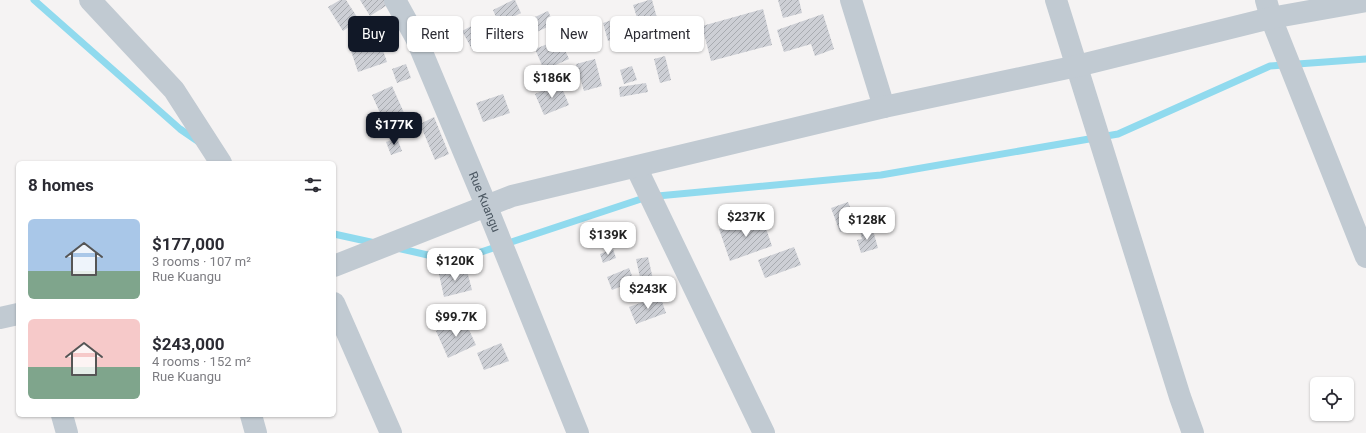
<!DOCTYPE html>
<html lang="en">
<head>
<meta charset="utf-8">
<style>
  :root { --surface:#fff; --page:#f7f7f7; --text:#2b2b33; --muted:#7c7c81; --accent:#111827 }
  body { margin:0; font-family:Roboto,sans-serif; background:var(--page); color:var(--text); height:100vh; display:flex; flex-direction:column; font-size:15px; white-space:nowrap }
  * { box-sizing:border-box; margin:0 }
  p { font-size:13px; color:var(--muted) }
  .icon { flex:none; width:22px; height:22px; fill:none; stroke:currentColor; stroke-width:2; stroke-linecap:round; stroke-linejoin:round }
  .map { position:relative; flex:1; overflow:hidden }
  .panel { position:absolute; left:16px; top:161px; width:320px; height:256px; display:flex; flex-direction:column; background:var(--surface); border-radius:6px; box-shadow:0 1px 3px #0004 }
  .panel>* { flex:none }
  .guide { position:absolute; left:348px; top:16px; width:380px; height:36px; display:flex; gap:8px }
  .fabs { position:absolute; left:1310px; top:377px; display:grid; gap:8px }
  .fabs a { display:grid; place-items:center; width:44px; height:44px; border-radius:6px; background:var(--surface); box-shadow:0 1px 3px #0004; font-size:20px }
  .price { position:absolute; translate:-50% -34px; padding:0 9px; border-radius:8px; background:#fff; color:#222; font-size:13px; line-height:26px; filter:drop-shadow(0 1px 2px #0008) }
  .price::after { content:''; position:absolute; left:50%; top:24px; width:12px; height:9px; margin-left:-6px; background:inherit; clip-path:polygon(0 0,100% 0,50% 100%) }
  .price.on { background:var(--accent); color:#fff }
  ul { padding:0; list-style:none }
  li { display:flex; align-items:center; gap:12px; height:100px; padding:0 12px }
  li span { display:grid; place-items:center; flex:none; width:112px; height:80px; border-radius:6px; color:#555 }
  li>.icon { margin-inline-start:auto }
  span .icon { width:48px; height:48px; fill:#fffc; stroke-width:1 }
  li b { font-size:17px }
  h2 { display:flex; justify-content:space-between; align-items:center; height:48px; padding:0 12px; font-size:17px }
  .tag { padding:0 14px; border-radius:6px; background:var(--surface); box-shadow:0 1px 3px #0004; font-size:14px; line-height:36px }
  .tag.on { background:var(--accent); color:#fff }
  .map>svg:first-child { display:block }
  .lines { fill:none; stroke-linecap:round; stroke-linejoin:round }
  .stream { stroke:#90daee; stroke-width:7 }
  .building { fill:url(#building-hatch) }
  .minor { stroke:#c1cad2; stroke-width:22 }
  .labels { text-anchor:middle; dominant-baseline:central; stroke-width:3.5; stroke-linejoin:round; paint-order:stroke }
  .street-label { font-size:12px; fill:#4a5661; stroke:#fff }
</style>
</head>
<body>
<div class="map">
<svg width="1366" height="433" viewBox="0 0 1366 433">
  <defs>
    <pattern id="building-hatch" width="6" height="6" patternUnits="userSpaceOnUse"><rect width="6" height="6" fill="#cdcfd5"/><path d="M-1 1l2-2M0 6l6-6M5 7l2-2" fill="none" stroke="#a8abb0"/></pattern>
  </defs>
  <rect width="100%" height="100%" fill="#f5f3f3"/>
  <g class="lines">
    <path class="stream" d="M34,0l146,129 19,13
      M334,234l41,9
      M397,248l57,13 193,-64 234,-22 237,-41 152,-68 96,-7"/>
  </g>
  <path class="building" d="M340,0h6l13,20 -16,11 -15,-24z
    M360,0h27l2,4 -19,12z
    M513,0h2l6,13 -22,11 -6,-14z
    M649,0h3l5,18 -18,6 -6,-19z
    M778,0h21l3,13 -19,5z
    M763,9l9,36 -61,16 -9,-35z
    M548,11l6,13 -37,17 -6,-13z
    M823,14l11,35 -19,7 -4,-12 -27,8 -7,-22z
    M621,17l6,19 -19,5 -5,-18z
    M479,22l11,19 -17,10 -11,-20z
    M379,39l8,23 -29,10 -8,-24z
    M560,39l9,20 -25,11 -9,-21z
    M665,56l6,24 -11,3 -6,-24z
    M595,59l7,27 -18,5 -8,-27z
    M406,64l5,14 -14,5 -5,-14z
    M632,66l5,14 -13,4 -4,-14z
    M560,83l9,22 -25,10 -9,-21z
    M646,83l2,9 -28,5 -1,-10z
    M392,86l13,29 -20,9 -13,-29z
    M503,94l7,19 -27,9 -7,-19z
    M434,117l15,37 -14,6 -15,-36z
    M397,138l5,13 -11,4 -5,-13z
    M848,202l9,24 -17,6 -9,-24z
    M761,214l11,32 -42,15 -11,-32z
    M872,227l6,21 -17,5 -4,-13 5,-1 -2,-9z
    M794,247l7,18 -36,13 -7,-18z
    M613,249l3,9 -13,5 -3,-9z
    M648,257l7,31 -12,3 -7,-32z
    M466,267l6,23 -28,7 -5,-23z
    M629,268l5,13 -22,9 -5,-13z
    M660,296l6,17 -30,11 -7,-17z
    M464,319l12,26 -28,13 -12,-27z
    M501,343l8,18 -25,9 -7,-17z"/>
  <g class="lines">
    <g class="minor">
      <path d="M90,0l84,90 47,73"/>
      <path id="s1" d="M395,0l21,38 70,167 92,228"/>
      <path d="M851,0l33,107"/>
      <path d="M1056,0l124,397 13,36"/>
      <path d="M1266,0l5,18 95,239"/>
      <path d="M636,167l128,266"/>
      <path d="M334,266l178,-70 372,-89 193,-41 194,-48 95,-17"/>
      <path d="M334,303l57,130"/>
      <path d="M0,318l18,-4"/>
      <path d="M62,415l5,18"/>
      <path d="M251,415l5,18"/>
    </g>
  </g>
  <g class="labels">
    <g class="street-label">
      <text stroke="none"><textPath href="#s1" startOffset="221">Rue Kuangu</textPath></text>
    </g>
  </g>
</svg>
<div class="fabs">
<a><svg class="icon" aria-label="locate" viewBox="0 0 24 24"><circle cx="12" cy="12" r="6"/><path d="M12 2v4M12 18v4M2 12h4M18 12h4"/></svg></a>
</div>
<b class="price" style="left:552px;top:99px">$186K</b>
<b class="price on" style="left:394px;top:146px">$177K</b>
<b class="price" style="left:746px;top:238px">$237K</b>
<b class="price" style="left:867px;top:241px">$128K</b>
<b class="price" style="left:608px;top:256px">$139K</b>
<b class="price" style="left:455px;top:282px">$120K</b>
<b class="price" style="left:648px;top:310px">$243K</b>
<b class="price" style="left:456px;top:338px">$99.7K</b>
<div class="guide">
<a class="tag on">Buy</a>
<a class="tag">Rent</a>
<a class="tag">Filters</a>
<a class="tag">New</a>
<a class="tag">Apartment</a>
</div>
<section class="panel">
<h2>8 homes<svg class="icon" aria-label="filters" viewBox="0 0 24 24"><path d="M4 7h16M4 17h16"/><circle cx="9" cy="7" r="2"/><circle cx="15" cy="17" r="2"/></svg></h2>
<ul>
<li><span style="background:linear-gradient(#a9c7e8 65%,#7fa58c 0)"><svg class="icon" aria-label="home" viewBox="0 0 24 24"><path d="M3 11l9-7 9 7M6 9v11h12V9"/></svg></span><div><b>$177,000</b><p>3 rooms · 107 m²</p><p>Rue Kuangu</p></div></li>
<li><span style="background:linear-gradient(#f6c9c9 60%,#7fa58c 0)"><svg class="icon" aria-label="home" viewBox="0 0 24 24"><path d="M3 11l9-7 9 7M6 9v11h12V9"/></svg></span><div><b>$243,000</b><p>4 rooms · 152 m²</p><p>Rue Kuangu</p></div></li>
</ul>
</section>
</div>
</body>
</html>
